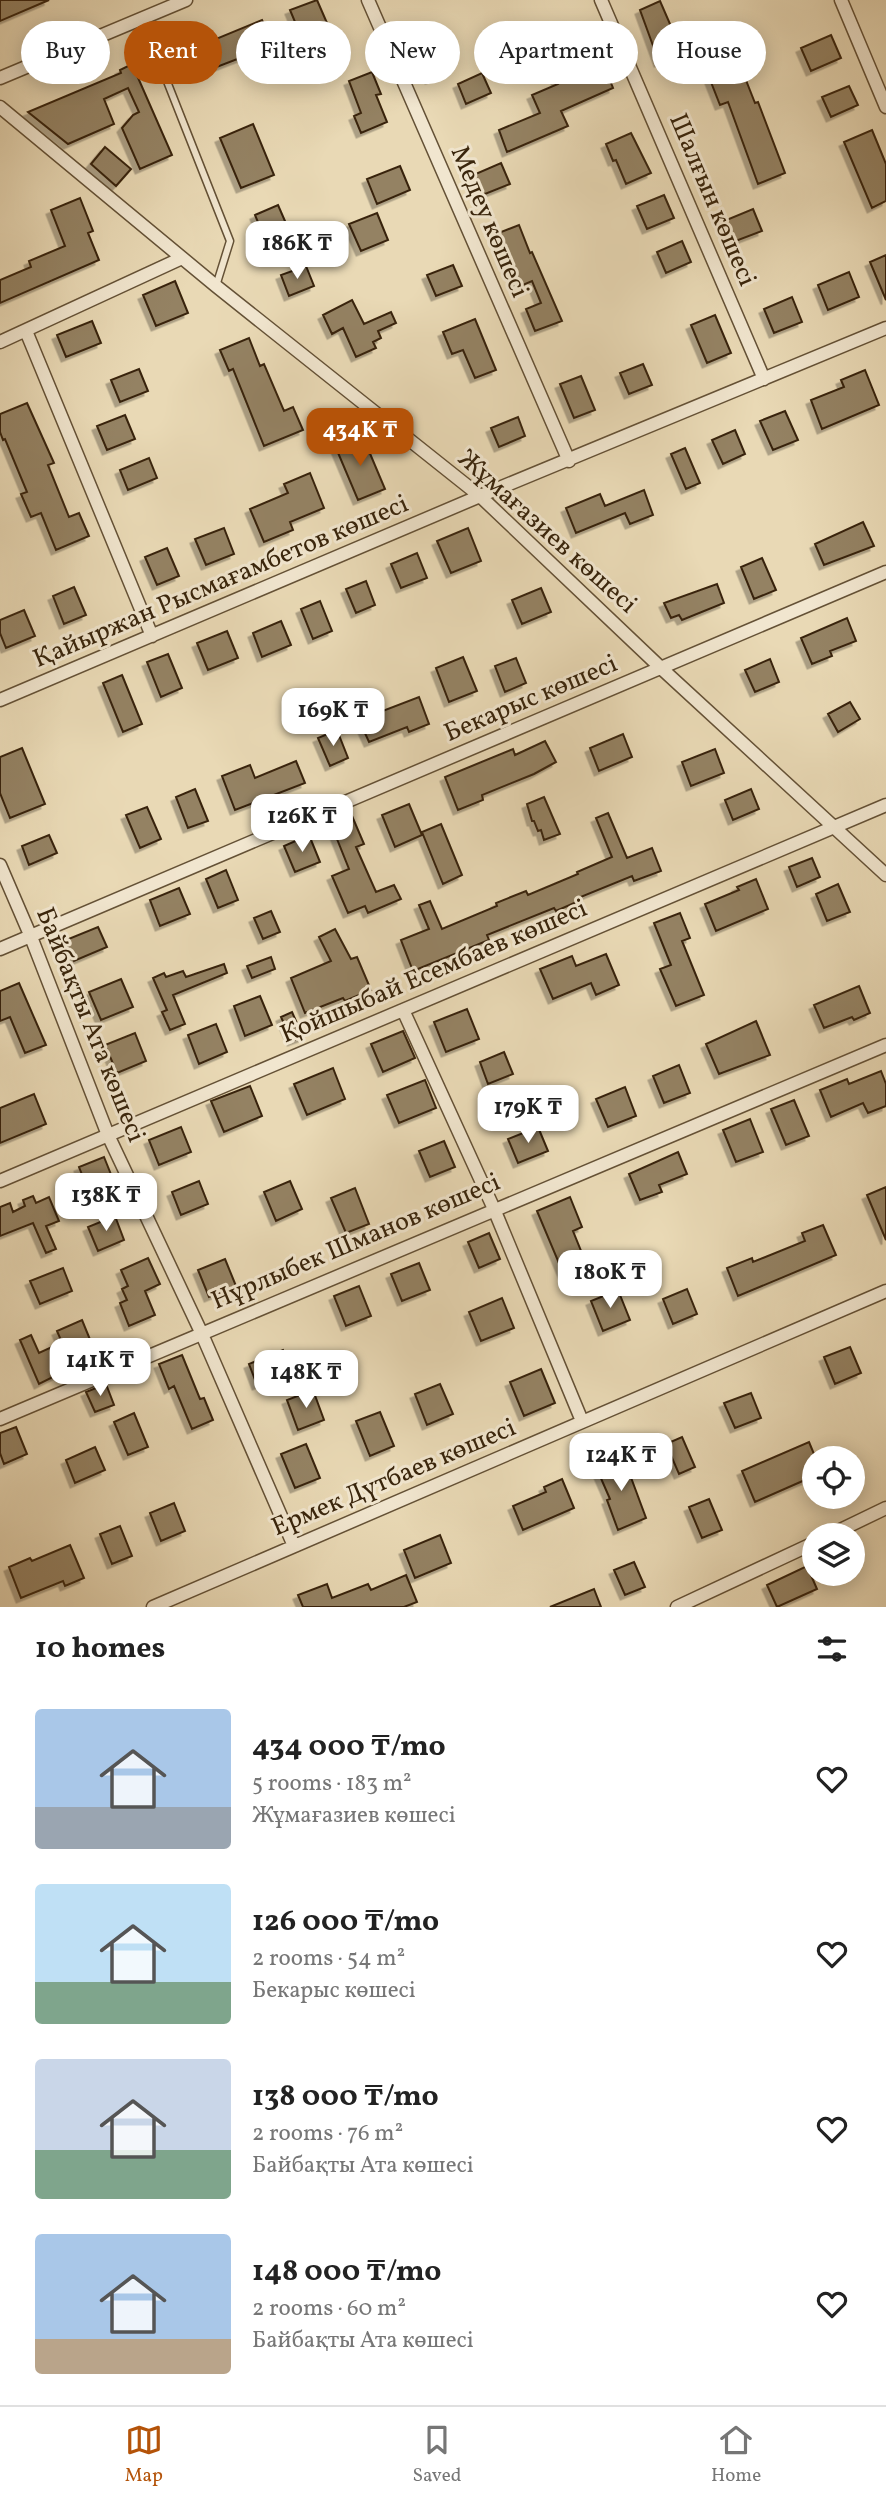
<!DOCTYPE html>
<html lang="en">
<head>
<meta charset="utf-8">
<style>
  :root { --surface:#fff; --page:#f6f6f6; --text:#222; --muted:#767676; --line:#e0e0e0; --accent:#b45309 }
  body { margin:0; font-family:Vollkorn,serif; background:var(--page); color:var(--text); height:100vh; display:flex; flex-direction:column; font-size:26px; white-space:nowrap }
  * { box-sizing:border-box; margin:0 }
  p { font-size:23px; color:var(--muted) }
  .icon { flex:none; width:38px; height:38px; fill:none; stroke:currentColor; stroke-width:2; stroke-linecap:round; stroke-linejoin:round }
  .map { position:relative; height:1607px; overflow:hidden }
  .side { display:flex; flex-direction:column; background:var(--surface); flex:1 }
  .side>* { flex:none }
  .top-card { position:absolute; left:21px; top:21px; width:845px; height:63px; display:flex; gap:14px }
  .tools { position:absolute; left:802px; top:1446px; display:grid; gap:14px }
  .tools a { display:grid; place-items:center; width:63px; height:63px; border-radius:50%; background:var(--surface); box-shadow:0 4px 18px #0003; font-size:35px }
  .price { position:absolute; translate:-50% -60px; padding:0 16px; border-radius:14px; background:#fff; color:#222; font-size:23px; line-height:46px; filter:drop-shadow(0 2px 4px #0008) }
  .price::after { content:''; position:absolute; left:50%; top:42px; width:21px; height:16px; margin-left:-10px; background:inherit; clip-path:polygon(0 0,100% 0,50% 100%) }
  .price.on { background:var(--accent); color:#fff }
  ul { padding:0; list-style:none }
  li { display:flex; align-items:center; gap:21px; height:175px; padding:0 35px }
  li span { display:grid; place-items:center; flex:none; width:196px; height:140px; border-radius:7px; color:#555 }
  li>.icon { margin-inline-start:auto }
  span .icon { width:84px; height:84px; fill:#fffc; stroke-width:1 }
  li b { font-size:30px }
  h2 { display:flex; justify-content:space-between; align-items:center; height:84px; padding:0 35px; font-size:30px }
  .chip { padding:0 24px; border-radius:32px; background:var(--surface); box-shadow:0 4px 18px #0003; font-size:24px; line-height:63px }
  .chip.on { background:var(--accent); color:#fff }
  .menu { display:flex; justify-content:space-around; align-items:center; height:98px; border-top:2px solid var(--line); background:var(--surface); font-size:19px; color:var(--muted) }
  .menu a { display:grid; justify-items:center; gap:4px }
  .menu .on { color:var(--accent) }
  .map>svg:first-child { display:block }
  .building { fill:#948263; stroke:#38240b; stroke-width:2; filter:url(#shadow) }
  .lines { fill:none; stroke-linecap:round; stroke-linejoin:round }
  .lane-casing { stroke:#645136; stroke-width:9 }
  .street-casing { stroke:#645136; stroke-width:15 }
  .lane { stroke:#f1e6cf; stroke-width:6 }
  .street { stroke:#f1e6cf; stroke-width:12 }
  .labels { text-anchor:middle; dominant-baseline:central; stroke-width:6; stroke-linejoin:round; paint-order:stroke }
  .street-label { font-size:26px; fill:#38240b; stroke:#f1e6cf }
</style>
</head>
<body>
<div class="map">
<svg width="886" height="1607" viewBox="0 0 886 1607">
  <defs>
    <filter id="shadow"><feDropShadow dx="-4.5" dy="4.5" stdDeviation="0" flood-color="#0004"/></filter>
  </defs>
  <rect width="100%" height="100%" fill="#e9d9b5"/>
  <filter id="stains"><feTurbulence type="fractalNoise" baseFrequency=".00286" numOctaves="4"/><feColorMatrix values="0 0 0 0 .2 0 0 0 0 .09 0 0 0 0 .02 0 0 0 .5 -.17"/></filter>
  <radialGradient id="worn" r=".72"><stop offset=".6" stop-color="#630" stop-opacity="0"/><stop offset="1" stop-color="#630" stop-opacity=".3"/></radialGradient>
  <path class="building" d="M0,0h49l-49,21z
    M317,0l10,23 -27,11 -10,-24z
    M660,1l13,30 7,-3 9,22 -30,12 -19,-52z
    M262,20l10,24 -11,5 2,5 -16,6 -2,-4 -36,14 -10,-24z
    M589,28l24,60 -52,23 7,15 -61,26 -8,-22 41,-17 -8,-18 26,-11 -16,-35z
    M831,35l10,23 -30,13 -10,-23z
    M442,43l11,27 -23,9 -11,-27z
    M132,64l40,91 -32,14 -18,-41 11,-13 6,-3 -11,-24 -24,11 10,25 -46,20 -40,-32 93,-39 -1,-3z
    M740,65l15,38 3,-1 27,71 -27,11 -30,-82 -8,3 -11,-28z
    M372,72l9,22 -5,1 11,27 -26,11 -7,-17 7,-3 -12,-32z
    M482,73l9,20 -25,11 -8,-20z
    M849,86l9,19 -27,12 -9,-20z
    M253,124l21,51 -33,13 -21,-50z
    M872,130l14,34v37l-14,7 -28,-66z
    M631,133l20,40 -25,11 -10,-24 -3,1 -7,-17z
    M105,147l26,22 -15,17 -25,-22z
    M501,163l9,21 -30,12 -9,-20z
    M400,166l10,24 -33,14 -10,-25z
    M664,195l10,23 -27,11 -10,-23z
    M80,198l13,33 -5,2 11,27 -99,43v-23l31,-13 -2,-6 36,-15 -14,-36z
    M278,205l10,23 -24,9 -9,-22z
    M753,209l9,22 -29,11 -9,-21z
    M377,213l11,27 -27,11 -12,-27z
    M519,225l11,28 2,-1 30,69 -27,10 -9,-22 15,-6 -9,-22 -16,7 -20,-54z
    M682,241l9,21 -25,11 -9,-21z
    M886,255v45l-16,-38z
    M453,265l9,21 -26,10 -9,-21z
    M306,266l8,20 -25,10 -8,-21z
    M849,272l10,25 -31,13 -10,-25z
    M175,281l13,32 -32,13 -13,-31z
    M792,297l10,25 -28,11 -10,-24z
    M352,300l12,24 27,-12 5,11 -18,8 3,7 -8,4 3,6 -20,9 -13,-29 -11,6 -9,-19z
    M715,315l16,38 -24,10 -16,-38z
    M475,319l21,51 -21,8 -12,-28 -11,4 -9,-22z
    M92,321l9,22 -35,14 -9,-22z
    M249,338l11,28 4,-2 20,47 9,-4 10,23 -39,16 -31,-77 -4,2 -9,-21z
    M643,364l9,21 -23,9 -9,-21z
    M139,369l9,22 -28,11 -9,-22z
    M865,370l14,35 -57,24 -11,-29 33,-13 -3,-7z
    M581,376l14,34 -21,8 -14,-34z
    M27,403l27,60 -6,2 21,52 10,-4 10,23 -33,14 -15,-37 -10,4 -10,-23 6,-2 -22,-53 -2,1 -3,-8v-18z
    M785,411l13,29 -25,10 -13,-29z
    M125,415l10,24 -28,11 -10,-24z
    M518,417l7,19 -26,11 -8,-19z
    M735,430l10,24 -22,10 -11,-24z
    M363,437l22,52 -27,11 -22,-52z
    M685,448l15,35 -14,6 -15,-35z
    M149,458l8,20 -29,12 -8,-20z
    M310,473l14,35 -34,14 3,8 -29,12 -14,-33 38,-16 -4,-9z
    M644,490l9,25 -23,9 -5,-11 -49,20 -10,-25 34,-14 5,12z
    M863,522l11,24 -50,19 -9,-21z
    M224,528l10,26 -28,11 -11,-26z
    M468,528l13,33 -30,12 -14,-32z
    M167,548l12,28 -22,9 -12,-28z
    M417,553l10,25 -26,10 -10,-24z
    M762,558l14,32 -22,9 -13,-32z
    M366,581l9,24 -19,8 -10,-24z
    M717,584l7,19 -42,17 -3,-5 -8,3 -7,-15z
    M74,587l12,28 -22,9 -11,-28z
    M541,588l10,24 -29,12 -10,-24z
    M320,601l12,30 -19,8 -12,-30z
    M24,610l11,26 -29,12 -6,-15v-13z
    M847,618l9,23 -26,10 2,5 -20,8 -11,-26z
    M281,621l10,24 -29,12 -9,-24z
    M227,631l11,27 -30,12 -11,-27z
    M168,654l14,34 -21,9 -14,-35z
    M463,657l14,34 -28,11 -13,-34z
    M516,658l10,25 -21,9 -10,-26z
    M770,659l9,23 -24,10 -10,-22z
    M122,675l20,49 -19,8 -20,-49z
    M419,697l10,27 -20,8 -2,-5 -38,15 -10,-22z
    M850,702l10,17 -22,13 -10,-18z
    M337,730l11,28 -18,8 -12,-28z
    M623,734l9,23 -33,14 -9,-23z
    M545,741l11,21 -22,12 -52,21 1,5 -25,10 -13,-33 68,-28 2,6z
    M22,748l23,56 -35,14 -10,-25v-36z
    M715,749l9,24 -33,13 -9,-24z
    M296,761l9,22 -70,27 -13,-34 28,-11 5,13z
    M195,789l13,32 -20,7 -12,-31z
    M751,789l8,20 -26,11 -8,-20z
    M544,797l16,37 -16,6 -3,-10 -3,1 -4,-10h-2l-5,-17z
    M409,804l13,31 -27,12 -13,-32z
    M147,807l14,32 -21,9 -14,-33z
    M608,813l19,45 25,-10 9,23 -27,10 -2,-5 -54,22 1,3 -23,10 -2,-3 -67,27 2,5 -76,31 -12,-31 28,-11 -10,-24 11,-4 12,28 55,-23 -1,-3 30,-12 2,4 50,-21 -1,-2 35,-15 -16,-39z
    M352,816l12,28 -8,3 20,45 18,-7 7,14 -33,14 -3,-7 -17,7 -16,-37 17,-7 -18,-45z
    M441,824l21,51 -19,9 -21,-52z
    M49,835l8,18 -28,12 -7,-19z
    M309,835l11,27 -25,10 -11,-26z
    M812,858l8,19 -23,10 -8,-20z
    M226,870l12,30 -20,8 -12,-29z
    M756,879l12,30 -52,22 -11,-27 34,-14 -2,-3z
    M838,884l12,28 -23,9 -11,-27z
    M179,888l11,26 -30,12 -10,-26z
    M271,911l9,21 -17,7 -9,-21z
    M680,913l10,25 -8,3 22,54 -28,11 -16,-37 11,-4 -17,-42z
    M98,927l9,20 -33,14 -8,-21z
    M335,929l16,30 6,-2 14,33 -26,11 -2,-3 -38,15 -14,-35 40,-17 -12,-24z
    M606,954l13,31 -23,10 -5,-12 -38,16 -13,-30 32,-13 4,10z
    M271,957l4,12 -23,9 -5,-12z
    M224,964l3,9 -54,22 12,29 -15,6 -8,-18 5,-2 -14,-32 11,-5 2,4 17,-6 3,6z
    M121,979l12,28 -32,13 -12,-28z
    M19,983l27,62 -21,8 -15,-36 -10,4v-30z
    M859,986l11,27 -16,7 -2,-3 -28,11 -10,-23z
    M260,996l12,29 -27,11 -11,-30z
    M467,1009l12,30 -33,13 -12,-30z
    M292,1012l11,25 -11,4 -11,-24z
    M756,1021l14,34 -51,19 -13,-30z
    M216,1024l11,28 -28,12 -11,-29z
    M403,1031l12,27 -32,14 -12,-28z
    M135,1033l11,28 -29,12 -12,-28z
    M504,1052l9,22 -25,10 -8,-22z
    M679,1065l11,28 -26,10 -11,-27z
    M333,1068l12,31 -38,16 -13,-31z
    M881,1071l5,13v22l-18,7 -5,-10 -32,14 -11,-27 27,-11 2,5z
    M425,1080l11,28 -37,15 -12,-28z
    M250,1086l12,30 -38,16 -13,-31z
    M625,1087l11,29 -28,11 -12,-28z
    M34,1094l12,30 -46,19v-35z
    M794,1100l15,36 -23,9 -15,-36z
    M750,1119l13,33 -27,10 -13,-32z
    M181,1127l10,25 -32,13 -10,-25z
    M538,1127l10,24 -30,12 -10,-24z
    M444,1141l11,26 -25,10 -11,-26z
    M678,1152l9,22 -28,11 3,7 -22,8 -11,-26z
    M104,1157l10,25 -25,10 -10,-25z
    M199,1181l9,23 -27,11 -9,-23z
    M290,1181l12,28 -26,12 -12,-29z
    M886,1187v53l-19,-45z
    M355,1188l14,36 -23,9 -15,-35z
    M33,1196l3,7 13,-6 10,24 -13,5 10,23 -10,4 -13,-30 -33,13v-29l10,-4 3,9 12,-6 -2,-6z
    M570,1197l12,30 -9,4 19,47 -23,9 -32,-76z
    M115,1216l9,24 -26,11 -10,-24z
    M823,1225l13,30 -98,41 -11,-28 25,-10 1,4 52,-21 -3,-8z
    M489,1233l11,26 -21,9 -11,-26z
    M148,1258l12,26 -15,7 10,24 -26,11 -9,-23 7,-3 -5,-11 6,-3 -7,-16z
    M225,1259l11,27 -27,11 -11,-27z
    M419,1263l11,27 -28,11 -11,-27z
    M63,1268l9,23 -32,13 -10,-23z
    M359,1286l12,30 -25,10 -12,-30z
    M687,1289l10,25 -24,10 -10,-25z
    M618,1290l12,30 -27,11 -12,-30z
    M502,1298l12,30 -33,13 -12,-29z
    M82,1320l9,22 -25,10 -9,-21z
    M31,1335l8,18 15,-7 11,25 -26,13 -19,-44z
    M850,1347l11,26 -26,11 -11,-27z
    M283,1350l8,21 -34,14 -8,-21z
    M182,1355l18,44 4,-1 9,22 -21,9 -18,-43 -5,3 -10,-25z
    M541,1369l14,34 -31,13 -14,-34z
    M106,1384l8,21 -19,7 -9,-20z
    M440,1384l13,30 -26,11 -12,-31z
    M313,1390l11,30 -26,10 -11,-30z
    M751,1393l10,25 -26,10 -11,-25z
    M380,1412l14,34 -24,10 -14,-35z
    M134,1413l14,34 -20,8 -14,-33z
    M16,1427l11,27 -23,10 -4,-11v-20z
    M682,1437l13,30 -16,7 -13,-30z
    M809,1442l5,12v22l-59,26 -13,-31z
    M306,1444l14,34 -25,10 -14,-34z
    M95,1447l10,23 -30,13 -9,-23z
    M623,1456l23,62 -28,12 -11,-30 3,-1 -14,-32z
    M562,1479l12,29 -51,22 -10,-24 33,-14 -2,-5z
    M709,1499l13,31 -20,8 -13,-31z
    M174,1503l11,28 -24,10 -11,-28z
    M120,1526l12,30 -20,8 -12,-30z
    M440,1535l11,28 -36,15 -11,-28z
    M70,1545l14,33 -19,8 -2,-5 -42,17 -12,-31 21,-9 2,3z
    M634,1562l11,25 -20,8 -11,-25z
    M807,1566l10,23 -40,18 -10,-22z
    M406,1575l11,27 -13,5h-101l-5,-12 29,-11 5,14 36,-14 3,6z
    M594,1589l7,18h-51z"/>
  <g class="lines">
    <g class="lane-casing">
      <path id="lane" d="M142,18l88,223 -14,45"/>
    </g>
    <g class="street-casing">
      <path id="street" d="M368,0l201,461
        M601,0l163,379
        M841,0l45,107
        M0,78l186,-78
        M0,107l216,179 264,210 181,172 225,207
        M26,331l126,305
        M0,342l182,-84
        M0,700l480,-204 406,-168
        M0,865l31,72 77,198 93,197 93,214
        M0,949l886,-377
        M403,1010l91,199 88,212
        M0,1181l886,-376
        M0,1419l886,-374
        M830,1535l56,-27
        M153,1607l733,-316
        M677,1607l137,-64"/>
    </g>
    <use href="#lane" class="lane"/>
    <use href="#street" class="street"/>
  </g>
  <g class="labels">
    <g class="street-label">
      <text transform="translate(712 200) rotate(67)">Шалғын көшесі</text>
      <text transform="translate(489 222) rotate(67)">Медеу көшесі</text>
      <text transform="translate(547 532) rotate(42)">Жұмағазиев көшесі</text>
      <text transform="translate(221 582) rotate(-23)">Қайыржан Рысмағамбетов көшесі</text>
      <text transform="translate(531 699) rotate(-23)">Бекарыс көшесі</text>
      <text transform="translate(434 972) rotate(-23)">Қойшыбай Есембаев көшесі</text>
      <text transform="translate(90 1025) rotate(68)">Байбақты Ата көшесі</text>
      <text transform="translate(356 1242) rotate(-23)">Нұрлыбек Шманов көшесі</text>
      <text transform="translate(394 1478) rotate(-23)">Ермек Дүтбаев көшесi</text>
    </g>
  </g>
  <rect width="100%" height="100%" filter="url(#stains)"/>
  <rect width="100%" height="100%" fill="url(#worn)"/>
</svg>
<div class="tools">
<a><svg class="icon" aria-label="locate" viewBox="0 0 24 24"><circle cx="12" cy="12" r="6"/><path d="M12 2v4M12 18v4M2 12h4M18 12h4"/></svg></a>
<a><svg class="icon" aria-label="layers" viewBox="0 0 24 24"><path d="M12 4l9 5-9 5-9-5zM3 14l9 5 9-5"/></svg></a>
</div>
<b class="price" style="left:297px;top:281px">186K ₸</b>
<b class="price on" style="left:360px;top:468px">434K ₸</b>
<b class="price" style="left:333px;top:748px">169K ₸</b>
<b class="price" style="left:302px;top:854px">126K ₸</b>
<b class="price" style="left:528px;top:1145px">179K ₸</b>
<b class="price" style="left:106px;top:1233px">138K ₸</b>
<b class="price" style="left:610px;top:1310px">180K ₸</b>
<b class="price" style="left:100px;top:1398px">141K ₸</b>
<b class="price" style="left:306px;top:1410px">148K ₸</b>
<b class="price" style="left:621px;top:1493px">124K ₸</b>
<div class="top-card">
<a class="chip">Buy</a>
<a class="chip on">Rent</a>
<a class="chip">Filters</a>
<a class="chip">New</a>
<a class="chip">Apartment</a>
<a class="chip">House</a>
</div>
</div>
<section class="side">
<h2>10 homes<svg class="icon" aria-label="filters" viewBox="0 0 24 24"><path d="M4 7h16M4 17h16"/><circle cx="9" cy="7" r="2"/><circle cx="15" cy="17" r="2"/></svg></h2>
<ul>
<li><span style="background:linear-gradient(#a9c7e8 70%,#9aa5b1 0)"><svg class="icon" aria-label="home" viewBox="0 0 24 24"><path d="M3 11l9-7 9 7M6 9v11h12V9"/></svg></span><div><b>434 000 ₸/mo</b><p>5 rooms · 183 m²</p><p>Жұмағазиев көшесі</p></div><svg class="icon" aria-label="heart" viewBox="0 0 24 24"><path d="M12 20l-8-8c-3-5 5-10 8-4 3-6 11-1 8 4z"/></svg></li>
<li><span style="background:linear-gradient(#bfe0f5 70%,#7fa58c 0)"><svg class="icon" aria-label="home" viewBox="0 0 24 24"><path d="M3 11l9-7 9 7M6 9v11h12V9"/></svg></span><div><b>126 000 ₸/mo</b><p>2 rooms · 54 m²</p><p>Бекарыс көшесі</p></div><svg class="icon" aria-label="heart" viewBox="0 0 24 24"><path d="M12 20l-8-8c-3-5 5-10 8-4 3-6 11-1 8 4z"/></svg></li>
<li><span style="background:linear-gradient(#c9d6e8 65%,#7fa58c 0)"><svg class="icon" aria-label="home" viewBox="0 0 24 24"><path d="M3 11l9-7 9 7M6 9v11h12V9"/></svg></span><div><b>138 000 ₸/mo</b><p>2 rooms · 76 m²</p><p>Байбақты Ата көшесі</p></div><svg class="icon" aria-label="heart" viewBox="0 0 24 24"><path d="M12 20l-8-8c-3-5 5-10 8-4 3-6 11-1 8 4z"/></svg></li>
<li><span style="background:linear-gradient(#a9c7e8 75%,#b9a48a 0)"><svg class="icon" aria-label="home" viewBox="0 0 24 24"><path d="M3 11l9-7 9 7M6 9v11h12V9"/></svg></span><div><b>148 000 ₸/mo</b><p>2 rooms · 60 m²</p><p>Байбақты Ата көшесі</p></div><svg class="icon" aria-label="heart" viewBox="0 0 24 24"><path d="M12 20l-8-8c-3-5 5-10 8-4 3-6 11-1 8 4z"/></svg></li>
</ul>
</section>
<nav class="menu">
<a class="on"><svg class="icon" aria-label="map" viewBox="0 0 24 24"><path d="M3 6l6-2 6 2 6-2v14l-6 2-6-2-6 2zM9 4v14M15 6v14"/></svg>Map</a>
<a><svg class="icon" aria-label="saved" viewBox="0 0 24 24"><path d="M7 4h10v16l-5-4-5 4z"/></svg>Saved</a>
<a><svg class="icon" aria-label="home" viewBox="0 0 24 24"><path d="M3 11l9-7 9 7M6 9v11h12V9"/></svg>Home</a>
</nav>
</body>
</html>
